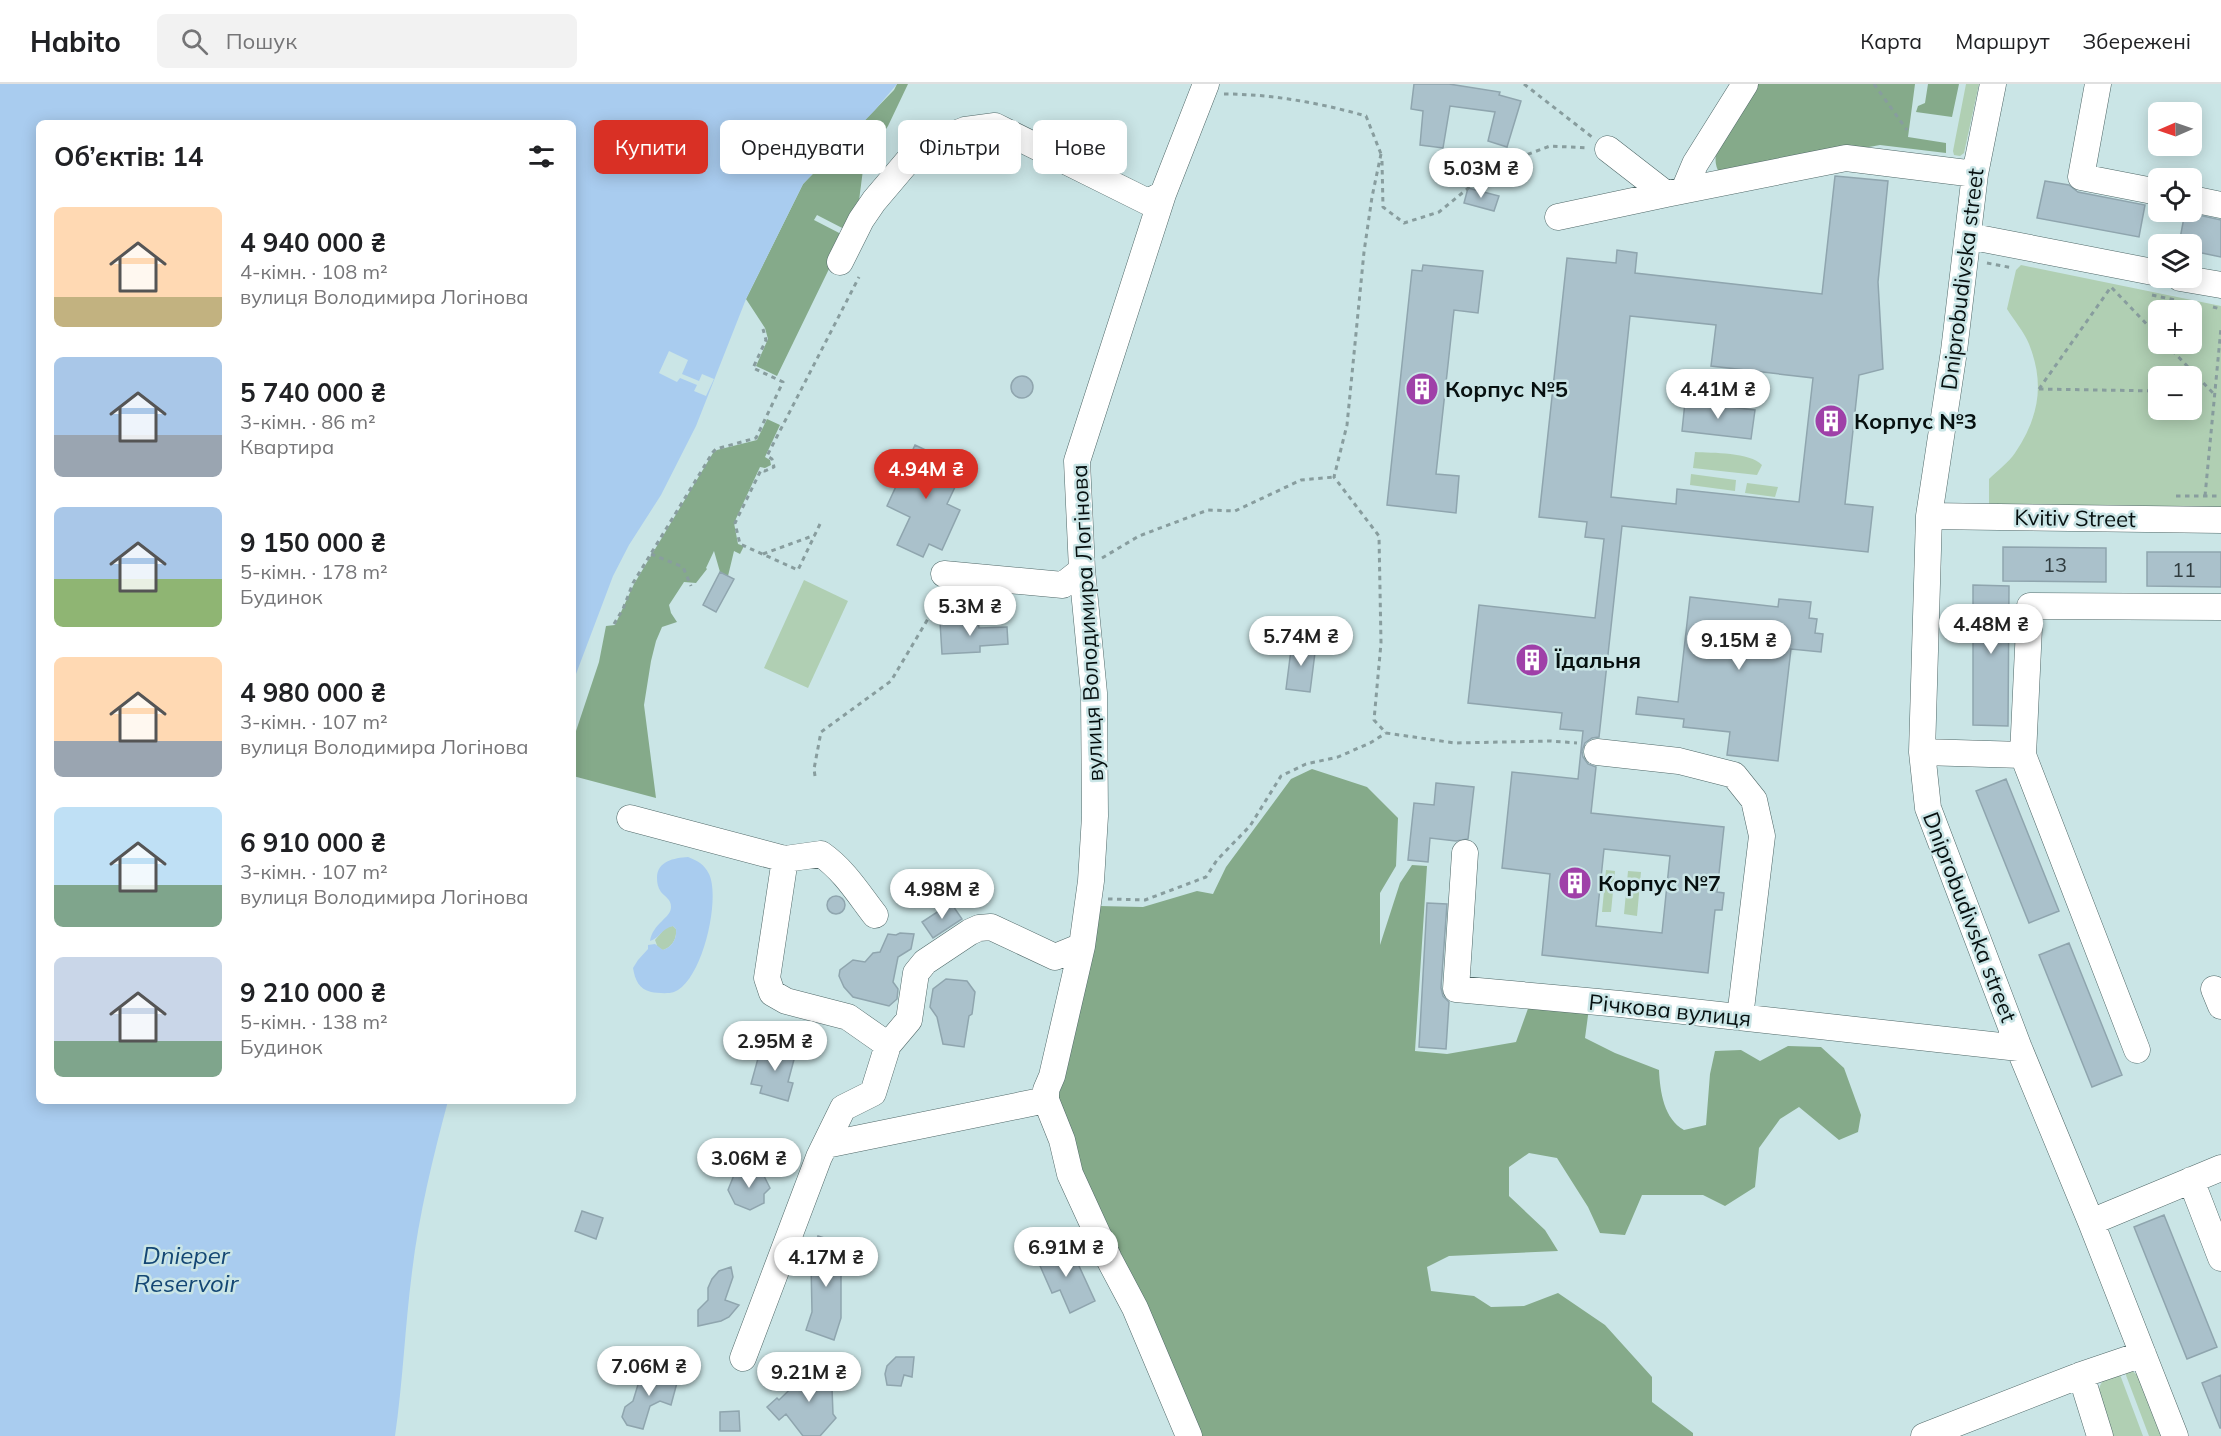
<!DOCTYPE html>
<html lang="uk">
<head>
<meta charset="utf-8">
<style>
  :root { --surface:#fff; --page:#f2f2f2; --text:#202124; --muted:#757577; --line:#e0e0e0; --accent:#d93025 }
  body { margin:0; font-family:Mulish,sans-serif; background:var(--page); color:var(--text); height:100vh; display:flex; flex-direction:column; font-size:22px; white-space:nowrap }
  * { box-sizing:border-box; margin:0 }
  p { font-size:20px; color:var(--muted) }
  .icon { flex:none; width:33px; height:33px; fill:none; stroke:currentColor; stroke-width:2; stroke-linecap:round; stroke-linejoin:round }
  .map { position:relative; flex:1; overflow:hidden }
  .panel { position:absolute; left:36px; top:36px; width:540px; height:984px; display:flex; flex-direction:column; background:var(--surface); border-radius:9px; box-shadow:0 3px 15px #0003 }
  .panel>* { flex:none }
  .banner { position:absolute; left:594px; top:36px; width:570px; height:54px; display:flex; gap:12px }
  .needle { width:39px; rotate:268deg }
  .buttons { position:absolute; left:2148px; top:18px; display:grid; gap:12px }
  .buttons a { display:grid; place-items:center; width:54px; height:54px; border-radius:9px; background:var(--surface); box-shadow:0 3px 15px #0003; font-size:30px }
  .price { position:absolute; translate:-50% -51px; padding:0 14px; border-radius:21px; background:#fff; color:#222; font-size:20px; line-height:39px; filter:drop-shadow(0 2px 3px #0008) }
  .price::after { content:''; position:absolute; left:50%; top:36px; width:18px; height:14px; margin-left:-9px; background:inherit; clip-path:polygon(0 0,100% 0,50% 100%) }
  .price.current { background:var(--accent); color:#fff }
  ul { padding:0; list-style:none }
  li { display:flex; align-items:center; gap:18px; height:150px; padding:0 18px }
  li span { display:grid; place-items:center; flex:none; width:168px; height:120px; border-radius:9px; color:#555 }
  li>.icon { margin-inline-start:auto }
  span .icon { width:72px; height:72px; fill:#fffc; stroke-width:1 }
  li b { font-size:26px }
  h2 { display:flex; justify-content:space-between; align-items:center; height:72px; padding:0 18px; font-size:26px }
  .pill { padding:0 21px; border-radius:9px; background:var(--surface); box-shadow:0 3px 15px #0003; font-size:21px; line-height:54px }
  .pill.current { background:var(--accent); color:#fff }
  header { display:flex; align-items:center; gap:36px; box-sizing:border-box; height:84px; padding:0 30px; background:var(--surface); border-bottom:2px solid var(--line) }
  header strong { font-size:28px }
  nav { display:flex; gap:33px; margin-inline-start:auto; font-size:21px }
  .search { width:420px; height:54px; background:var(--page); display:flex; align-items:center; gap:15px; box-sizing:border-box; padding:0 21px; border-radius:9px; color:var(--muted); font-size:22px }
  .map>svg:first-child { display:block }
  .green { fill:#b0cfb3; fill-rule:evenodd }
  .forest { fill:#85aa8a }
  .water { fill:#a9ccef }
  .pier { fill:#cae5e6 }
  .building { fill:#aac1cb; stroke:#8fa5ae; stroke-width:1.5; fill-rule:evenodd }
  .lines { fill:none; stroke-linecap:round; stroke-linejoin:round }
  .minor-casing { stroke:#506868; stroke-width:27 }
  .path { stroke:#889d9e; stroke-width:3; stroke-dasharray:4.5 4.5; stroke-linecap:butt }
  .minor { stroke:#fff; stroke-width:26 }
  .labels { text-anchor:middle; dominant-baseline:central; stroke-width:5; stroke-linejoin:round; paint-order:stroke }
  .number-label { font-size:20px; fill:#303c3f }
  .street-label { font-size:22px; fill:#071010; stroke:#cae5e6 }
  .poi-label { font-size:22px; font-weight:bold; fill:#071010; stroke:#cae5e6; text-anchor:start }
  .water-label { font-size:24px; font-style:italic; fill:#144774; stroke:#cae5e6 }
</style>
</head>
<body>
<header>
<strong>Habito</strong>
<div class="search"><svg class="icon" aria-label="search" viewBox="0 0 24 24"><circle cx="10" cy="10" r="6"/><path d="M15 15l6 6"/></svg>Пошук</div>
<nav><a>Карта</a><a>Маршрут</a><a>Збережені</a></nav>
</header>
<div class="map">
<svg width="2221" height="1352" viewBox="0 0 2221 1352">
  <rect width="100%" height="100%" fill="#cae5e6"/>
  <path class="green" d="M1966,0h13l-15,69 -4,3 -6,-1 -1,-4z
    M2021,181l200,41v206l-226,-5 -6,-3v-25c8,-8 19,-16 26,-26 24,-36 30,-69 14,-109 -5,-12 -15,-24 -22,-35l9,-39zM2158,226h34v34h-34zM2158,292h34v34h-34z
    M1695,368c17,1 55,0 67,13l-5,10 -64,-7z
    M1691,390l45,6 -1,11 -45,-6z
    M1747,399l31,4 -3,10 -30,-4z
    M804,496l44,21 -40,87 -44,-20z
    M1606,786l9,1 -4,41h-9z
    M1628,787l13,1 -4,44 -13,-2z
    M673,842l3,3c1,10 -4,18 -13,21l-5,-2 -3,-8 11,-13z
    M2130,1285l12,10 22,57h-15l-25,-66z
    M2119,1288l24,64h-32c-5,-15 -21,-45 -6,-57 4,-3 10,-5 14,-7z"/>
  <path class="forest" d="M897,0h11l-20,42 -24,36 -7,54 -9,15 -31,-16 -3,5 31,16 -68,140 -21,-10 12,-27 -3,-11 -19,-29 57,-115 91,-94z
    M1758,0h157l-7,53 38,6v10l-66,-8 -160,29c-18,-26 23,-68 38,-90z
    M1928,0h31l-7,33 -36,-5 2,-6 7,-3z
    M767,335l13,6 -15,32 5,3 1,5 -6,3 -5,-1 -26,56 4,21 6,2 -4,8 -6,-3 -6,25 -8,-4 -6,-21 -8,17 1,1 -11,14 -12,-1 -15,23 2,8 6,9 -15,5 -6,14 -5,20 -7,44 12,93 -83,-22v-36l26,-78 7,-36 9,-1 19,-41 79,-131 4,-3 40,-10z
    M1312,685l55,18 31,31 -2,48 -16,27v52l20,-62 12,-18 15,1 -12,185 32,3 69,-12 14,-39 59,5 -4,30 30,15 44,17c1,22 5,49 25,60l22,-5 4,-51 5,-23 26,-1 19,11 28,-15 33,1 23,21 17,47 -3,17 -19,8 -40,-33 -19,12 -21,29 -4,39 -30,19 -22,-11h-61l-17,40 -25,-2 -12,-26 -31,-49 -28,-5 -20,14v29l36,34 13,21 -109,5 -22,11 4,24 43,5 17,11 33,-1 34,-13 47,32 47,52v25l41,31v3h-491l-8,-10 -116,-253 -20,-73 41,-194 44,1 54,-16 16,3 13,-27 65,-88z"/>
  <path class="water" d="M0,0h897l-22,26 -72,74 -57,115 -50,127 -35,69 -32,50 -16,31 -40,106v-559h-534v978h409c-15,56 -29,113 -36,171 -7,54 -9,109 -17,164h-395z
    M688,773c10,4 16,7 21,17 12,25 -7,108 -35,118 -6,2 -17,1 -23,0 -12,-3 -16,-12 -18,-24l5,-8 10,-11v-4l7,-1 8,6c9,-3 14,-11 13,-21l-3,-3c-11,2 -14,13 -23,15 3,-18 21,-23 21,-34 0,-8 -6,-10 -10,-15 -3,-4 -4,-9 -4,-14 0,-17 17,-20 31,-21z"/>
  <path class="pier" d="M669,267l19,9 -6,14 17,7 3,-7 12,5 -8,17 -12,-5 3,-6 -17,-7 -3,4 -18,-9z"/>
  <path class="building" d="M1414,0h35l51,8 -1,3 22,6 -14,46 -19,-6 7,-29 -45,-6 -7,42 -23,-3 3,-34 -12,-2z
    M1835,92l53,5 -10,101 5,87 -24,6 -14,129 28,3 -5,45 -246,-26 -23,211 -7,1 -7,5 -3,8 1,6 5,7 8,3 -5,46 133,14 -7,65 7,1 -2,17h-7l-7,63 -166,-18 8,-81 -48,-6 10,-96 66,7 5,-48 -23,-2 2,-16 -94,-10 11,-98 116,13 9,-79 -19,-2 2,-15 -48,-5 28,-259 49,5 1,-13 20,3 -2,20 187,21zM1630,232l86,9 -5,41 102,12 -14,124 -122,-13 -1,15 -65,-7zM1604,765l66,7 -8,77 -66,-7z
    M2045,97l24,4 9,7 67,13 -6,32 -102,-19z
    M1468,104l31,8 -5,15 -30,-8z
    M2185,128l36,8v37l-29,-6v-7h-13z
    M1423,181l60,6 -5,42 -24,-3 -18,164 23,2 -3,37 -69,-8 25,-235 10,1z
    M1011 303a11 11 0 1 1 22 0a11 11 0 1 1-22 0Z
    M1685,318l70,8 -4,29 -69,-8z
    M915,361l49,23 -17,36 13,6 -18,40 -13,-6 -6,13 -26,-12 13,-28 -23,-11z
    M2003,463l103,1v34l-103,-1z
    M2147,468h74v35l-74,-1z
    M720,488l14,7 -18,33 -13,-7z
    M1973,501l36,1 -1,140 -35,-1z
    M1690,513l88,10 1,-8 32,3 -2,16 8,1 -2,14 8,1 -2,18 -30,-3 -13,112 -51,-6 3,-23 -47,-5 1,-8 -48,-5 2,-17 40,5z
    M978,536l1,8 28,-1 1,17 -28,2v6l-38,2 -2,-32z
    M1292,558l24,3 -6,47 -24,-3z
    M2006,695l53,132 -30,12 -53,-132z
    M1436,699l38,4 -6,52 -12,2 -26,-3 -2,24 -20,-2 6,-57 20,2z
    M827 821a9 9 0 1 1 18 0a9 9 0 1 1-18 0Z
    M951,819l11,16 -29,19 -11,-16z
    M1427,819l20,1 -6,84 2,8 6,6 -3,47 -27,-2z
    M900,849l14,1 -3,15 -13,8 -5,25 5,7 -1,10 -8,7 -36,-9 -9,-10 -5,-11 1,-6 13,-10 12,2 8,-9 7,-1 8,-18 8,1z
    M2069,859l53,132 -30,12 -53,-132z
    M946,895l21,2 8,11 -3,22 -3,2 -5,31 -21,-3 -6,-27 -7,-10 3,-18z
    M789,959l3,8 4,1 -8,30 5,1 -5,18 -28,-8 2,-7 -11,-2 9,-33 11,2 7,-6 5,1z
    M748,1084l15,6 7,14 -6,6v9l-14,7 -15,-6 -7,-14 6,-15z
    M582,1127l21,7 -7,21 -21,-8z
    M2164,1131l53,132 -30,12 -53,-132z
    M818,1152l28,9 -5,25v48l-7,22 -28,-10 6,-18 -1,-49z
    M1069,1160l26,57 -25,12 -10,-23 -8,3 -15,-34z
    M731,1183l2,10 -8,23 14,5 -10,12 -8,4 -23,5v-16l10,-10v-12l4,-9 7,-8z
    M896,1273h18l-2,20 -8,-2 -3,11 -14,-1 -2,-11 2,-8z
    M815,1281l6,1 17,17 -6,5 1,26 3,4 -16,18h-17l-17,-22 -7,6 -12,-13 10,-9 2,2z
    M645,1286l33,9 -7,26 -11,-4 -10,5 -7,23 -16,-4 -5,-8 3,-10 8,-6 7,-23 3,-1z
    M2221,1291v53h-1l-18,-45z
    M739,1327l1,20h-20v-19z"/>
  <g class="lines">
    <g class="minor-casing">
      <path id="minor" d="M1993,0l-18,90 -21,177 -25,165 -7,236 6,56 91,240 72,174 84,214
        M2098,0l-17,93 77,15
        M1608,65l58,45 180,-36 129,16
        M1684,106l11,-26 50,-80
        M2192,115l29,6
        M1558,133l108,-23
        M1968,152l190,37
        M840,178l21,-42 13,-19 39,-46 26,-15 26,-10 30,-4 153,76 15,-8
        M2180,194l41,7
        M1929,432l292,4
        M944,490l119,11 19,-15
        M1597,668l82,9 55,14 20,25 8,36 -22,181
        M1922,668l101,3 114,295
        M2023,671l7,-149 191,1
        M630,734l155,41 -18,119 5,15 14,8 62,16 40,28
        M1465,769l-9,136 164,15 399,44
        M785,775l36,-5c23,16 37,39 54,61
        M2214,905l7,17
        M826,1061l220,-45
        M2191,1096l30,78
        M2091,1138l130,-54
        M743,1274l76,-201 24,-49 30,-15 15,-48 21,-25 7,-47 9,-11 45,-30 9,-4 12,-1 64,30 27,-11
        M2081,1291l19,61
        M1189,1352l-54,-128 -26,-49 -39,-85 -8,-34 -16,-40v-10l6,-14 30,-130 9,-65 4,-65 -1,-123 -12,-123 -5,-109 86,-267 43,-110
        M1924,1352l157,-61 62,-21"/>
    </g>
    <path class="path" d="M1524,0l68,53
      M1874,0l33,46
      M1224,10c48,0 96,9 142,22l15,38
      M1381,70l-9,43 -8,55 -17,173 -13,52 45,59 2,107 -7,77 12,13 69,10 95,-2 27,2
      M1382,77l1,46 21,16 35,-11 55,-45 56,-21 38,2
      M1987,179l26,5
      M2152,211l23,5
      M2213,223l8,2
      M2166,260l48,50
      M2039,305l72,-102 47,49
      M2039,305l119,2
      M2176,412h45
      M2205,412l16,-168
      M820,440l-22,46 -58,-26 -5,-21 26,-53 4,1 9,-4 -2,-8 -5,-3 92,-179
      M651,470l32,13 8,19
      M763,470l52,-19
      M1102,474l37,-22 69,-26 27,1 66,-31 33,-3
      M614,540l9,-15 10,-26 80,-131 3,-3 40,-11 27,-56 -30,-14 13,-28 -3,-11
      M815,692l-1,-7 7,-37 70,-51 44,-74 4,-14
      M1108,815l37,1 61,-23 11,-17 33,-34 31,-50 25,-12 32,-7 32,-14 16,-10"/>
    <use href="#minor" class="minor"/>
  </g>
  <defs>
    <g id="building-disc" transform="scale(1.725)"><circle r="9.5" fill="#9f40a8" stroke="#cae5e6"/><path d="M-4-6H4V6H1V3H-1V6H-4ZM-2.5-4.3h1.7v1.8h-1.7ZM.8-4.3h1.7v1.8H.8ZM-2.5-1h1.7V.8h-1.7ZM.8-1h1.7V.8H.8Z" fill="#fff"/></g>
  </defs>
  <g fill-rule="evenodd">
    <use href="#building-disc" x="1422" y="305"/>
    <use href="#building-disc" x="1831" y="337"/>
    <use href="#building-disc" x="1532" y="576"/>
    <use href="#building-disc" x="1575" y="799"/>
  </g>
  <g class="labels">
    <g class="number-label">
      <text x="2055" y="480">13</text>
      <text x="2184" y="485">11</text>
    </g>
    <g class="street-label">
      <text transform="translate(1962 195) rotate(-83)">Dniprobudivska street</text>
      <text transform="translate(2075 434) rotate(1)">Kvitiv Street</text>
      <text transform="translate(1087 539) rotate(-93)">вулиця Володимира Логінова</text>
      <text transform="translate(1970 833) rotate(69)">Dniprobudivska street</text>
      <text transform="translate(1670 926) rotate(6)">Річкова вулиця</text>
    </g>
    <g class="poi-label">
      <text x="1445" y="305">Корпус №5</text>
      <text x="1854" y="337">Корпус №3</text>
      <text x="1555" y="576">Їдальня</text>
      <text x="1598" y="799">Корпус №7</text>
    </g>
    <g class="water-label">
      <text x="186" y="1171">Dnieper<tspan x="186" dy="28">Reservoir</tspan></text>
    </g>
  </g>
</svg>
<div class="buttons">
<a><svg class="needle" viewBox="-14 -14 28 28"><path d="M0-13l5 13h-10z" fill="#e53935"/><path d="M0 13l5-13h-10z" fill="#757577"/></svg></a>
<a><svg class="icon" aria-label="locate" viewBox="0 0 24 24"><circle cx="12" cy="12" r="6"/><path d="M12 2v4M12 18v4M2 12h4M18 12h4"/></svg></a>
<a><svg class="icon" aria-label="layers" viewBox="0 0 24 24"><path d="M12 4l9 5-9 5-9-5zM3 14l9 5 9-5"/></svg></a>
<a>+</a>
<a>−</a>
</div>
<b class="price" style="left:1481px;top:115px">5.03M ₴</b>
<b class="price" style="left:1718px;top:336px">4.41M ₴</b>
<b class="price current" style="left:926px;top:416px">4.94M ₴</b>
<b class="price" style="left:970px;top:553px">5.3M ₴</b>
<b class="price" style="left:1991px;top:571px">4.48M ₴</b>
<b class="price" style="left:1301px;top:583px">5.74M ₴</b>
<b class="price" style="left:1739px;top:587px">9.15M ₴</b>
<b class="price" style="left:942px;top:836px">4.98M ₴</b>
<b class="price" style="left:775px;top:988px">2.95M ₴</b>
<b class="price" style="left:749px;top:1105px">3.06M ₴</b>
<b class="price" style="left:1066px;top:1194px">6.91M ₴</b>
<b class="price" style="left:826px;top:1204px">4.17M ₴</b>
<b class="price" style="left:649px;top:1313px">7.06M ₴</b>
<b class="price" style="left:809px;top:1319px">9.21M ₴</b>
<div class="banner">
<a class="pill current">Купити</a>
<a class="pill">Орендувати</a>
<a class="pill">Фільтри</a>
<a class="pill">Нове</a>
</div>
<section class="panel">
<h2>Об’єктів: 14<svg class="icon" aria-label="filters" viewBox="0 0 24 24"><path d="M4 7h16M4 17h16"/><circle cx="9" cy="7" r="2"/><circle cx="15" cy="17" r="2"/></svg></h2>
<ul>
<li><span style="background:linear-gradient(#ffd9b3 75%,#c2b280 0)"><svg class="icon" aria-label="home" viewBox="0 0 24 24"><path d="M3 11l9-7 9 7M6 9v11h12V9"/></svg></span><div><b>4 940 000 ₴</b><p>4-кімн. · 108 m²</p><p>вулиця Володимира Логінова</p></div></li>
<li><span style="background:linear-gradient(#a9c7e8 65%,#9aa5b1 0)"><svg class="icon" aria-label="home" viewBox="0 0 24 24"><path d="M3 11l9-7 9 7M6 9v11h12V9"/></svg></span><div><b>5 740 000 ₴</b><p>3-кімн. · 86 m²</p><p>Квартира</p></div></li>
<li><span style="background:linear-gradient(#a9c7e8 60%,#8fb573 0)"><svg class="icon" aria-label="home" viewBox="0 0 24 24"><path d="M3 11l9-7 9 7M6 9v11h12V9"/></svg></span><div><b>9 150 000 ₴</b><p>5-кімн. · 178 m²</p><p>Будинок</p></div></li>
<li><span style="background:linear-gradient(#ffd9b3 70%,#9aa5b1 0)"><svg class="icon" aria-label="home" viewBox="0 0 24 24"><path d="M3 11l9-7 9 7M6 9v11h12V9"/></svg></span><div><b>4 980 000 ₴</b><p>3-кімн. · 107 m²</p><p>вулиця Володимира Логінова</p></div></li>
<li><span style="background:linear-gradient(#bfe0f5 65%,#7fa58c 0)"><svg class="icon" aria-label="home" viewBox="0 0 24 24"><path d="M3 11l9-7 9 7M6 9v11h12V9"/></svg></span><div><b>6 910 000 ₴</b><p>3-кімн. · 107 m²</p><p>вулиця Володимира Логінова</p></div></li>
<li><span style="background:linear-gradient(#c9d6e8 70%,#7fa58c 0)"><svg class="icon" aria-label="home" viewBox="0 0 24 24"><path d="M3 11l9-7 9 7M6 9v11h12V9"/></svg></span><div><b>9 210 000 ₴</b><p>5-кімн. · 138 m²</p><p>Будинок</p></div></li>
</ul>
</section>
</div>
</body>
</html>
